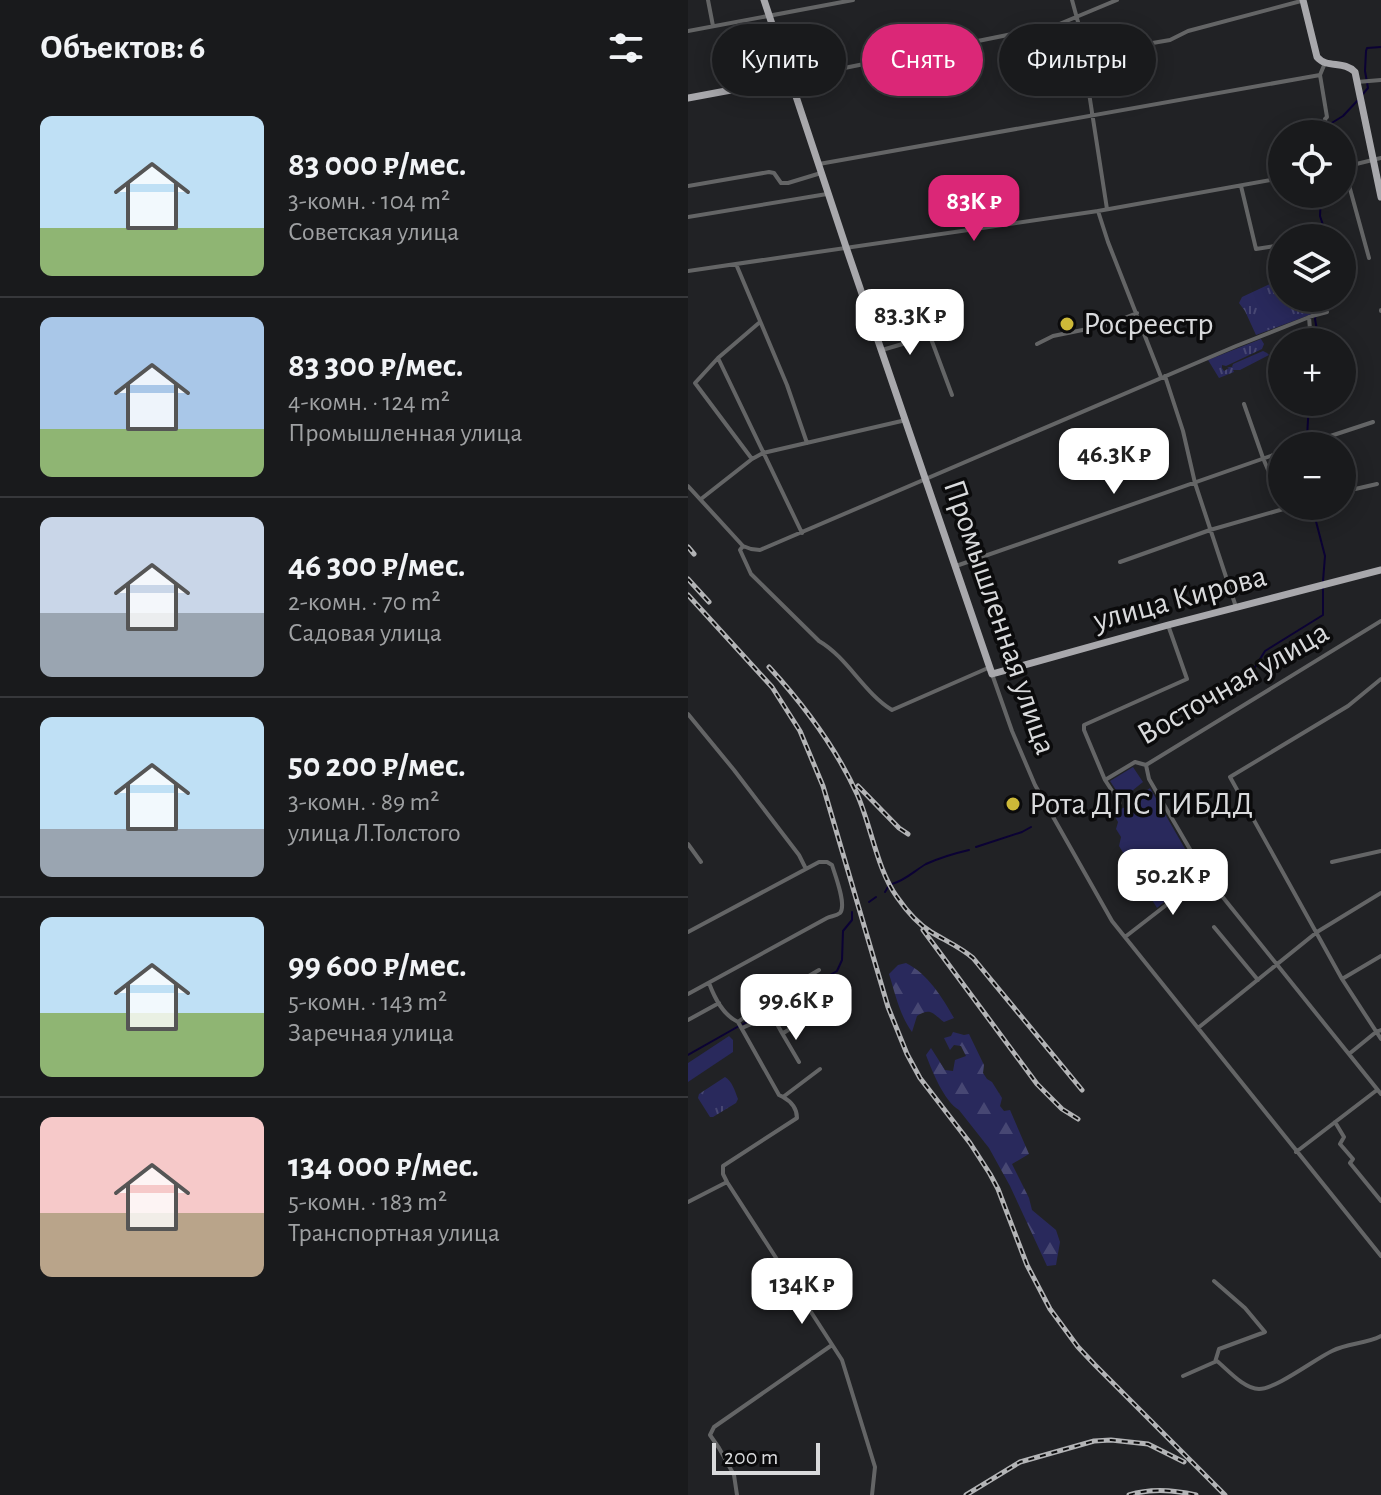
<!DOCTYPE html>
<html lang="ru">
<head>
<meta charset="utf-8">
<style>
  :root { --surface:#191a1c; --page:#262729; --text:#f1f3f6; --muted:#9fa1a3; --line:#37383b; --accent:#db2777 }
  body { margin:0; font-family:"Alegreya Sans",sans-serif; background:var(--page); color:var(--text); height:100vh; display:flex; flex-direction:column; font-size:30px; white-space:nowrap }
  * { box-sizing:border-box; margin:0 }
  p { font-size:26px; color:var(--muted) }
  .icon { flex:none; width:44px; height:44px; fill:none; stroke:currentColor; stroke-width:2; stroke-linecap:round; stroke-linejoin:round }
  .map { position:relative; flex:1; overflow:hidden }
  .details { display:flex; flex-direction:column; background:var(--surface); width:688px }
  .details>* { flex:none }
  .hud { position:absolute; left:24px; top:24px; width:548px; height:72px; display:flex; gap:16px }
  .controls { position:absolute; left:580px; top:120px; display:grid; gap:16px }
  .controls a { display:grid; place-items:center; width:88px; height:88px; border-radius:50%; background:var(--surface); box-shadow:0 4px 20px #0003,0 0 0 2px var(--line); font-size:40px }
  .scale { position:absolute; left:24px; bottom:20px; width:108px; box-sizing:border-box; padding-left:8px; border:4px solid #d9dadc; border-top:0; font-size:22px; line-height:28px; white-space:nowrap; color:#d9dadc; -webkit-text-stroke:6px #0b0b0c; paint-order:stroke }
  .price { position:absolute; translate:-50% -68px; padding:0 18px; border-radius:16px; background:#fff; color:#222; font-size:26px; line-height:52px; filter:drop-shadow(0 2px 4px #0008) }
  .price::after { content:''; position:absolute; left:50%; top:48px; width:24px; height:18px; margin-left:-12px; background:inherit; clip-path:polygon(0 0,100% 0,50% 100%) }
  .price.selected { background:var(--accent); color:#fff }
  ul { padding:0; list-style:none }
  li { display:flex; align-items:center; gap:24px; height:200px; padding:0 40px }
  li+li { border-top:2px solid var(--line) }
  li span { display:grid; place-items:center; flex:none; width:224px; height:160px; border-radius:12px; color:#555 }
  li>.icon { margin-inline-start:auto }
  span .icon { width:96px; height:96px; fill:#fffc; stroke-width:1 }
  li b { font-size:34px }
  h2 { display:flex; justify-content:space-between; align-items:center; height:96px; padding:0 40px; font-size:34px }
  .pill { padding:0 28px; border-radius:36px; background:var(--surface); box-shadow:0 4px 20px #0003,0 0 0 2px var(--line); font-size:28px; line-height:72px }
  .pill.selected { background:var(--accent); color:#fff }
  main { display:flex; flex:1; min-height:0 }
  .map>svg:first-child { display:block }
  .grass { fill:url(#grass-tufts) }
  .forest { fill:url(#forest-firs) }
  .garden { fill:#29295c }
  .lines { fill:none; stroke-linecap:round; stroke-linejoin:round }
  .stream { stroke:#0b0234; stroke-width:2 }
  .minor { stroke:#646566; stroke-width:4 }
  .major { stroke:#a8a8ac; stroke-width:7 }
  .rail-casing { stroke:#b3b4b6; stroke-width:5 }
  .rail { stroke:#0b0b0c; stroke-width:2; stroke-dasharray:6; stroke-linecap:butt }
  .poi-dot { fill:#cdb938; stroke:#0b0b0c; stroke-width:3 }
  .labels { text-anchor:middle; dominant-baseline:central; stroke-width:7; stroke-linejoin:round; paint-order:stroke }
  .poi-label { font-size:32px; fill:#d9dadc; stroke:#0b0b0c; text-anchor:start }
  .street-label { font-size:32px; fill:#d9dadc; stroke:#0b0b0c }
</style>
</head>
<body>
<main>
<section class="details">
<h2>Объектов: 6<svg class="icon" aria-label="filters" viewBox="0 0 24 24"><path d="M4 7h16M4 17h16"/><circle cx="9" cy="7" r="2"/><circle cx="15" cy="17" r="2"/></svg></h2>
<ul>
<li><span style="background:linear-gradient(#bfe0f5 70%,#8fb573 0)"><svg class="icon" aria-label="home" viewBox="0 0 24 24"><path d="M3 11l9-7 9 7M6 9v11h12V9"/></svg></span><div><b>83 000 ₽/мес.</b><p>3-комн. · 104 m²</p><p>Советская улица</p></div></li>
<li><span style="background:linear-gradient(#a9c7e8 70%,#8fb573 0)"><svg class="icon" aria-label="home" viewBox="0 0 24 24"><path d="M3 11l9-7 9 7M6 9v11h12V9"/></svg></span><div><b>83 300 ₽/мес.</b><p>4-комн. · 124 m²</p><p>Промышленная улица</p></div></li>
<li><span style="background:linear-gradient(#c9d6e8 60%,#9aa5b1 0)"><svg class="icon" aria-label="home" viewBox="0 0 24 24"><path d="M3 11l9-7 9 7M6 9v11h12V9"/></svg></span><div><b>46 300 ₽/мес.</b><p>2-комн. · 70 m²</p><p>Садовая улица</p></div></li>
<li><span style="background:linear-gradient(#bfe0f5 70%,#9aa5b1 0)"><svg class="icon" aria-label="home" viewBox="0 0 24 24"><path d="M3 11l9-7 9 7M6 9v11h12V9"/></svg></span><div><b>50 200 ₽/мес.</b><p>3-комн. · 89 m²</p><p>улица Л.Толстого</p></div></li>
<li><span style="background:linear-gradient(#bfe0f5 60%,#8fb573 0)"><svg class="icon" aria-label="home" viewBox="0 0 24 24"><path d="M3 11l9-7 9 7M6 9v11h12V9"/></svg></span><div><b>99 600 ₽/мес.</b><p>5-комн. · 143 m²</p><p>Заречная улица</p></div></li>
<li><span style="background:linear-gradient(#f6c9c9 60%,#b9a48a 0)"><svg class="icon" aria-label="home" viewBox="0 0 24 24"><path d="M3 11l9-7 9 7M6 9v11h12V9"/></svg></span><div><b>134 000 ₽/мес.</b><p>5-комн. · 183 m²</p><p>Транспортная улица</p></div></li>
</ul>
</section>
<div class="map">
<svg width="693" height="1495" viewBox="0 0 693 1495">
  <defs>
    <pattern id="grass-tufts" width="24" height="20" patternUnits="userSpaceOnUse" patternTransform="scale(2)"><rect width="24" height="20" fill="#29295c"/><path d="M3 7l-1-3M5 7V3M7 7l1-3M15 17l-1-3M17 17v-4M19 17l1-3" fill="none" stroke="#474773"/></pattern>
    <pattern id="forest-firs" width="22" height="20" patternUnits="userSpaceOnUse" patternTransform="scale(2)"><rect width="22" height="20" fill="#29295c"/><path d="M5 1l3.5 6h-7zM16 11l3.5 6h-7z" fill="#474773"/></pattern>
  </defs>
  <rect width="100%" height="100%" fill="#212225"/>
  <path class="grass" d="M588,281l6,4v13h27l5,12 -2,4 -56,21 -11,-24 -6,-8 3,-6z
    M573,339l3,5 -2,5 -36,17 -4,-1v3l2,3 5,-3 -2,-1h5l1,-3 30,-13 4,2 2,2 -29,15h-7l1,2 -15,6 -11,-18z
    M37,1077c7,4 10,14 13,22l-2,4 -23,14h-3l-12,-19 1,-4z"/>
  <path class="forest" d="M218,963c22,11 36,34 48,55l-10,4c-11,-8 -13,-15 -27,-6l-5,16c-12,-16 -17,-39 -23,-58l9,-9z
    M265,1032l11,3 5,-1 15,31 -1,8 4,6 5,3 10,16 -2,8 4,5 6,-1 19,44 -17,10 17,34 3,12 24,20 4,12 -4,23 -9,1 -37,-80 -21,-38 -30,-38c-15,-9 -27,-39 -33,-55l5,-7 14,22 8,1 2,-11 11,-4 -5,-10 -7,-1 -4,5 -6,-12 7,-2z"/>
  <path class="garden" d="M445,767l10,15 -21,17 -12,-18z
    M462,788l49,85 -42,35 -38,-62 2,-9 -5,-8 2,-7 -5,-9 14,-7 2,3 12,-9 -2,-4z
    M41,1036l4,4v12l-45,30v-19z"/>
  <g class="lines">
    <path class="stream" d="M674,95l6,-7 -3,-17 1,-20 1,-3 14,-1
      M644,134l-2,-10 13,-8 15,-16
      M633,194l-1,22 5,15v7
      M631,298l-4,21 4,23
      M619,438l2,-36
      M624,506l13,50 -2,25
      M567,667l10,-16 58,-36v-28
      M288,847l46,-15 9,-5
      M204,884c14,-4 22,-13 34,-20 11,-5 30,-11 43,-14
      M197,892l3,-5
      M181,902l7,-5
      M55,1024l94,-53 5,-11 1,-29 9,-11v-8
      M0,1055l51,-29"/>
    <path class="minor" d="M20,0l5,26
      M384,0l6,22 29,187
      M0,31l165,-31
      M395,55l87,-15 18,-9 113,-30
      M637,63l-5,12 7,42 -2,2 1,12
      M102,79l267,-54 60,-25
      M669,82l24,-2
      M131,164l501,-89
      M656,167l25,91
      M656,167l37,-9
      M0,186l81,-14 5,1 7,10h7l33,-10
      M553,186l15,63 26,-4
      M410,211l10,31 53,135
      M0,217l139,-23
      M48,264l51,121 20,58
      M0,271l410,-60 184,-33
      M624,298l2,6
      M236,310l6,26 22,59
      M693,310v1
      M621,317l2,25
      M349,344l16,-8 54,-11 30,-12
      M194,350l48,-14
      M30,358l84,175
      M477,376l18,55 12,52 41,124
      M556,404l19,54 19,45
      M612,446l73,-24
      M64,459l-57,-76 23,-25 42,-36
      M0,486l55,60
      M654,492l35,-8
      M13,499l51,-40 11,-6 143,-33
      M55,546l8,3 9,1 476,-204 76,-30 15,-4
      M55,546l-3,4 11,24 68,67c29,17 44,51 73,69l96,-42
      M432,562l90,-32 84,-24
      M268,566l326,-114
      M304,674l20,57 23,54 77,136 269,335
      M693,679l-33,27 -118,71 112,202 39,60
      M0,714l46,56 65,85 7,14
      M458,765l3,14 56,96 176,219
      M417,780l30,-18 11,3 235,-144
      M432,803l-15,-23 -21,-50v-5l103,-46 -19,-54
      M0,844l13,18
      M644,862l49,-11
      M526,927l44,53
      M0,932l131,-70h8l5,3c3,10 15,40 8,48 -4,3 -9,3 -13,5l-139,76
      M437,937l80,-62
      M654,979l39,-23
      M21,983c6,16 14,32 29,39l41,73 4,2 37,-28
      M0,1020l31,-17
      M50,1022l31,-23 50,-29
      M54,1028l30,-13 10,18 3,-1 26,-16 29,-15
      M510,1028l119,-96 64,-39
      M94,1033l17,29
      M661,1054l27,-22 5,-2
      M647,1122l9,15 -4,7 13,15 -3,4 31,38
      M608,1152l81,-62
      M39,1182l-4,-8v-8l74,-48c0,-10 -5,-16 -14,-21
      M0,1202l39,-20 115,178 33,107 -3,28
      M526,1281l31,27 20,24 -46,17 -4,13
      M495,1376l34,-15c11,9 27,28 42,28 17,0 56,-30 73,-38 16,-8 34,-7 49,-15
      M49,1495l-3,-20 -15,-27 -9,-13 4,-8 118,-82"/>
    <path class="major" d="M76,0l82,247 146,427 176,-49 213,-55
      M615,0l14,57c10,12 27,3 38,15l26,125
      M0,98l102,-19"/>
    <g class="rail-casing">
      <path id="rail" d="M0,547l6,7
        M0,579l21,23
        M0,595l84,92 28,44 23,55 65,221 19,47 13,24 50,65 20,31 8,15 29,76 23,44 28,38 17,18 130,130
        M81,667c34,37 67,81 88,127 14,31 20,76 40,103 9,13 21,27 34,35 15,9 29,15 42,26l109,132
        M170,786l41,42 9,6
        M235,930l114,154 25,25 16,10
        M278,1495l54,-33 74,-21 17,-1 37,4 36,18
        M441,1495c22,-7 45,-5 67,0"/>
    </g>
    <use href="#rail" class="rail"/>
  </g>
  <g class="poi-dot">
    <circle cx="379" cy="324" r="8"/>
    <circle cx="325" cy="804" r="8"/>
  </g>
  <g class="labels">
    <g class="poi-label">
      <text x="395" y="324">Росреестр</text>
      <text x="341" y="804">Рота ДПС ГИБДД</text>
    </g>
    <g class="street-label">
      <text transform="translate(492 598) rotate(-15)">улица Кирова</text>
      <text transform="translate(312 617) rotate(71)">Промышленная улица</text>
      <text transform="translate(545 683) rotate(-30)">Восточная улица</text>
    </g>
  </g>
</svg>
<div class="controls">
<a><svg class="icon" aria-label="locate" viewBox="0 0 24 24"><circle cx="12" cy="12" r="6"/><path d="M12 2v4M12 18v4M2 12h4M18 12h4"/></svg></a>
<a><svg class="icon" aria-label="layers" viewBox="0 0 24 24"><path d="M12 4l9 5-9 5-9-5zM3 14l9 5 9-5"/></svg></a>
<a>+</a>
<a>−</a>
</div>
<div class="scale">200 m</div>
<b class="price selected" style="left:286px;top:243px">83K ₽</b>
<b class="price" style="left:222px;top:357px">83.3K ₽</b>
<b class="price" style="left:426px;top:496px">46.3K ₽</b>
<b class="price" style="left:485px;top:917px">50.2K ₽</b>
<b class="price" style="left:108px;top:1042px">99.6K ₽</b>
<b class="price" style="left:114px;top:1326px">134K ₽</b>
<div class="hud">
<a class="pill">Купить</a>
<a class="pill selected">Снять</a>
<a class="pill">Фильтры</a>
</div>
</div>
</main>
</body>
</html>
